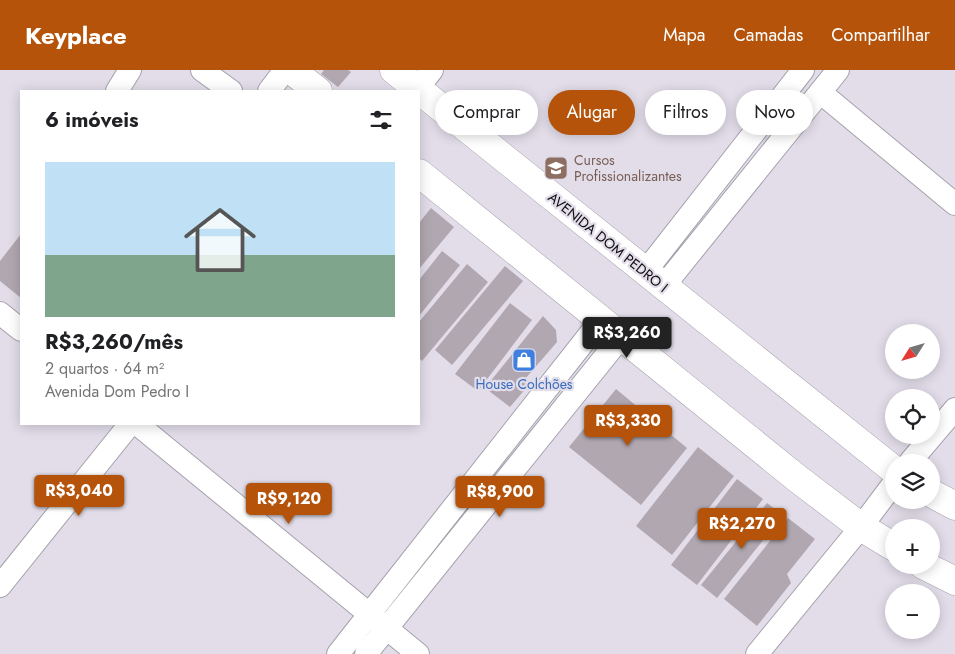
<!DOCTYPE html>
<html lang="pt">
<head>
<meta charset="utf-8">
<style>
  :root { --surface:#fff; --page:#f6f6f6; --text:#202124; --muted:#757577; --line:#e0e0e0; --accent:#b45309 }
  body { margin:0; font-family:Jost,sans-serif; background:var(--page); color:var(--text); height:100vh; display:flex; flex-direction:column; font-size:19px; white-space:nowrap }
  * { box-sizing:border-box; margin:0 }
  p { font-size:16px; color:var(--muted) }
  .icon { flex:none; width:28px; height:28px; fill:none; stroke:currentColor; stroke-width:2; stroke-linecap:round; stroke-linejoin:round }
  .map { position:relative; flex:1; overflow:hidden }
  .drawer { position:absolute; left:20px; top:20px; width:400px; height:335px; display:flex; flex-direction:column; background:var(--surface); border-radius:0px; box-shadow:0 2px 12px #0003 }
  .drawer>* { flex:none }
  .banner { position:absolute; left:435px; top:20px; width:445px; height:45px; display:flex; gap:10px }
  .needle { width:32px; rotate:233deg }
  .controls { position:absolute; left:885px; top:254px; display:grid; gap:10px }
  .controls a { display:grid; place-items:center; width:55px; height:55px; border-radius:50%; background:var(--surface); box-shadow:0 2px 12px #0003; font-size:25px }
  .price { position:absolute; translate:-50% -42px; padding:0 11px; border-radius:5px; background:var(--accent); color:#fff; font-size:16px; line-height:32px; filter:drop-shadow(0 1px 2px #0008) }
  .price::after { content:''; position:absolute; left:50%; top:30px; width:15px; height:11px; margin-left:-8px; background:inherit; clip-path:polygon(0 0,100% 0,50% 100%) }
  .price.current { background:#222; color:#fff }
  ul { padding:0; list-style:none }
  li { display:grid; align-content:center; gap:10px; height:265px; padding:0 25px }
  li+li { border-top:1px solid var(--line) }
  li span { display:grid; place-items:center; height:155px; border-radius:0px; color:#555 }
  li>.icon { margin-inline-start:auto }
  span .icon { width:90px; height:90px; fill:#fffc; stroke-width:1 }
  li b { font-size:21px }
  h2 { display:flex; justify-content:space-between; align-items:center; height:60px; padding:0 25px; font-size:21px }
  .tag { padding:0 18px; border-radius:22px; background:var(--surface); box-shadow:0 2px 12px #0003; font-size:18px; line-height:45px }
  .tag.current { background:var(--accent); color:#fff }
  header { display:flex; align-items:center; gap:30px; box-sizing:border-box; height:70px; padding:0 25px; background:var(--accent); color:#fff }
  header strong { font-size:24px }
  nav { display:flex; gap:28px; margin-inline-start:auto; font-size:18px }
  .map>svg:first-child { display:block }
  .building { fill:#b1a7b0 }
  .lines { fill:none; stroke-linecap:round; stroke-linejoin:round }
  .minor-casing { stroke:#a5a1ac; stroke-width:24 }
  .major-casing { stroke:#a5a1ac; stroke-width:29 }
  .minor { stroke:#fff; stroke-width:22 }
  .major { stroke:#fff; stroke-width:28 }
  .labels { text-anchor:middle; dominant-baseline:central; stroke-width:4.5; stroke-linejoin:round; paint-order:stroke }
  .education-label { font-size:14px; fill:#785e54; stroke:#e2dde9; text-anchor:start }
  .street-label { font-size:14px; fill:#0e0c10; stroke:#e2dde9 }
  .shop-label { font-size:14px; fill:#366cbe; stroke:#e2dde9 }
</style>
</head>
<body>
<header>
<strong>Keyplace</strong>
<nav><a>Mapa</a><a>Camadas</a><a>Compartilhar</a></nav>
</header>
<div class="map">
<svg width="955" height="584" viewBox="0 0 955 584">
  <rect width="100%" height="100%" fill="#e2dde9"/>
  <path class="building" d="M324,0h24l3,2 -13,15 -17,-13z
    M431,138l23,19 -35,42v-46z
    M21,164v64l-21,-17v-20z
    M442,181l18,14 -41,51v-36z
    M467,194l21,18 -66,79 -3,-3v-36z
    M505,196l18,15 -71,84 -17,-15z
    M510,233l22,17 -54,71 -23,-17z
    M543,246l13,14 1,12 -32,37 2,8 -17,20 -25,-19z
    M616,319l71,59 -46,57 -72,-58z
    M698,377l36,29 -62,79 -36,-29z
    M737,409l26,20 -66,86 -26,-20z
    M767,433l16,12 -66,83 -16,-13z
    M788,448l27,21 -28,35 4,9 -34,43 -33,-27z"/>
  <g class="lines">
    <g class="minor-casing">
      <path id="minor" d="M202,0l29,21
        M417,19l15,-19
        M117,21l13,-21
        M269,21l16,-21
        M820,22l135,112
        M645,202l158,-202
        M663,217l175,-217
        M0,243l21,17
        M137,354l281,230
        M910,392l45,-53
        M0,516l130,-162
        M338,584l263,-334
        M366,584l255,-317
        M757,584l104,-127 33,-44"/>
    </g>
    <g class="major-casing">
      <path id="major" d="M291,0l27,21
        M394,0l500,400
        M419,103l379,306 63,48 33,20
        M931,423l24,13
        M923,495l32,16"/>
    </g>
    <use href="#minor" class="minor"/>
    <use href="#major" class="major"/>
  </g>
  <defs>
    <g id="university-square" transform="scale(1.25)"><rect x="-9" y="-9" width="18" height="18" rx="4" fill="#8d6e63" stroke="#e2dde9"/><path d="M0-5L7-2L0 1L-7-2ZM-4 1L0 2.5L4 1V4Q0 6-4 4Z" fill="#fff"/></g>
    <g id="shop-square" transform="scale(1.25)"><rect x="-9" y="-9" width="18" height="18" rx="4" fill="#3f7fe0" stroke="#e2dde9"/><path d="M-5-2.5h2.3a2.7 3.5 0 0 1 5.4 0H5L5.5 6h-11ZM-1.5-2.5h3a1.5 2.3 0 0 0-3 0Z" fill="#fff"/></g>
  </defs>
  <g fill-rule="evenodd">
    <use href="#university-square" x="556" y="98"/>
    <use href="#shop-square" x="524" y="290"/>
  </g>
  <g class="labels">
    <g class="education-label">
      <text x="574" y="90">Cursos<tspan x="574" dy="16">Profissionalizantes</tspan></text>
    </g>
    <g class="street-label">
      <text transform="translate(608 172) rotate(39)">AVENIDA DOM PEDRO I</text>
    </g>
    <g class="shop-label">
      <text x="524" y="314">House Colchões</text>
    </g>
  </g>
</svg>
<div class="controls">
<a><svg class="needle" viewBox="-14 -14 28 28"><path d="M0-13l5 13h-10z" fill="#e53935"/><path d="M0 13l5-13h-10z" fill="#757577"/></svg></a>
<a><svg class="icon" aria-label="locate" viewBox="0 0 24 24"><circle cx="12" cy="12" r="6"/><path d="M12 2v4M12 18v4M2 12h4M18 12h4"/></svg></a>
<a><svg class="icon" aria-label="layers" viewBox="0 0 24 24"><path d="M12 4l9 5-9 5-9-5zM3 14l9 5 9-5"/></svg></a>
<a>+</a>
<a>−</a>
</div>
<b class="price current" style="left:627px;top:289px">R$3,260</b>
<b class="price" style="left:628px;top:377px">R$3,330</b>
<b class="price" style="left:79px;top:447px">R$3,040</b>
<b class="price" style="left:500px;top:448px">R$8,900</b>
<b class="price" style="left:289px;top:455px">R$9,120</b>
<b class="price" style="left:742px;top:480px">R$2,270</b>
<div class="banner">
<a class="tag">Comprar</a>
<a class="tag current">Alugar</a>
<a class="tag">Filtros</a>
<a class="tag">Novo</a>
</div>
<section class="drawer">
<h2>6 imóveis<svg class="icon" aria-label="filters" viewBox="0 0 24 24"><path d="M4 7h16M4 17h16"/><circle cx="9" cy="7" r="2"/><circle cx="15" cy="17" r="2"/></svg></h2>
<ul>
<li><span style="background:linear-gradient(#bfe0f5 60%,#7fa58c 0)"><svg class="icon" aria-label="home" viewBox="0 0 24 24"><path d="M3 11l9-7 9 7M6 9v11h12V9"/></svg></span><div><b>R$3,260/mês</b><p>2 quartos · 64 m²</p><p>Avenida Dom Pedro I</p></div></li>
</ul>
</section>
</div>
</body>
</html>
